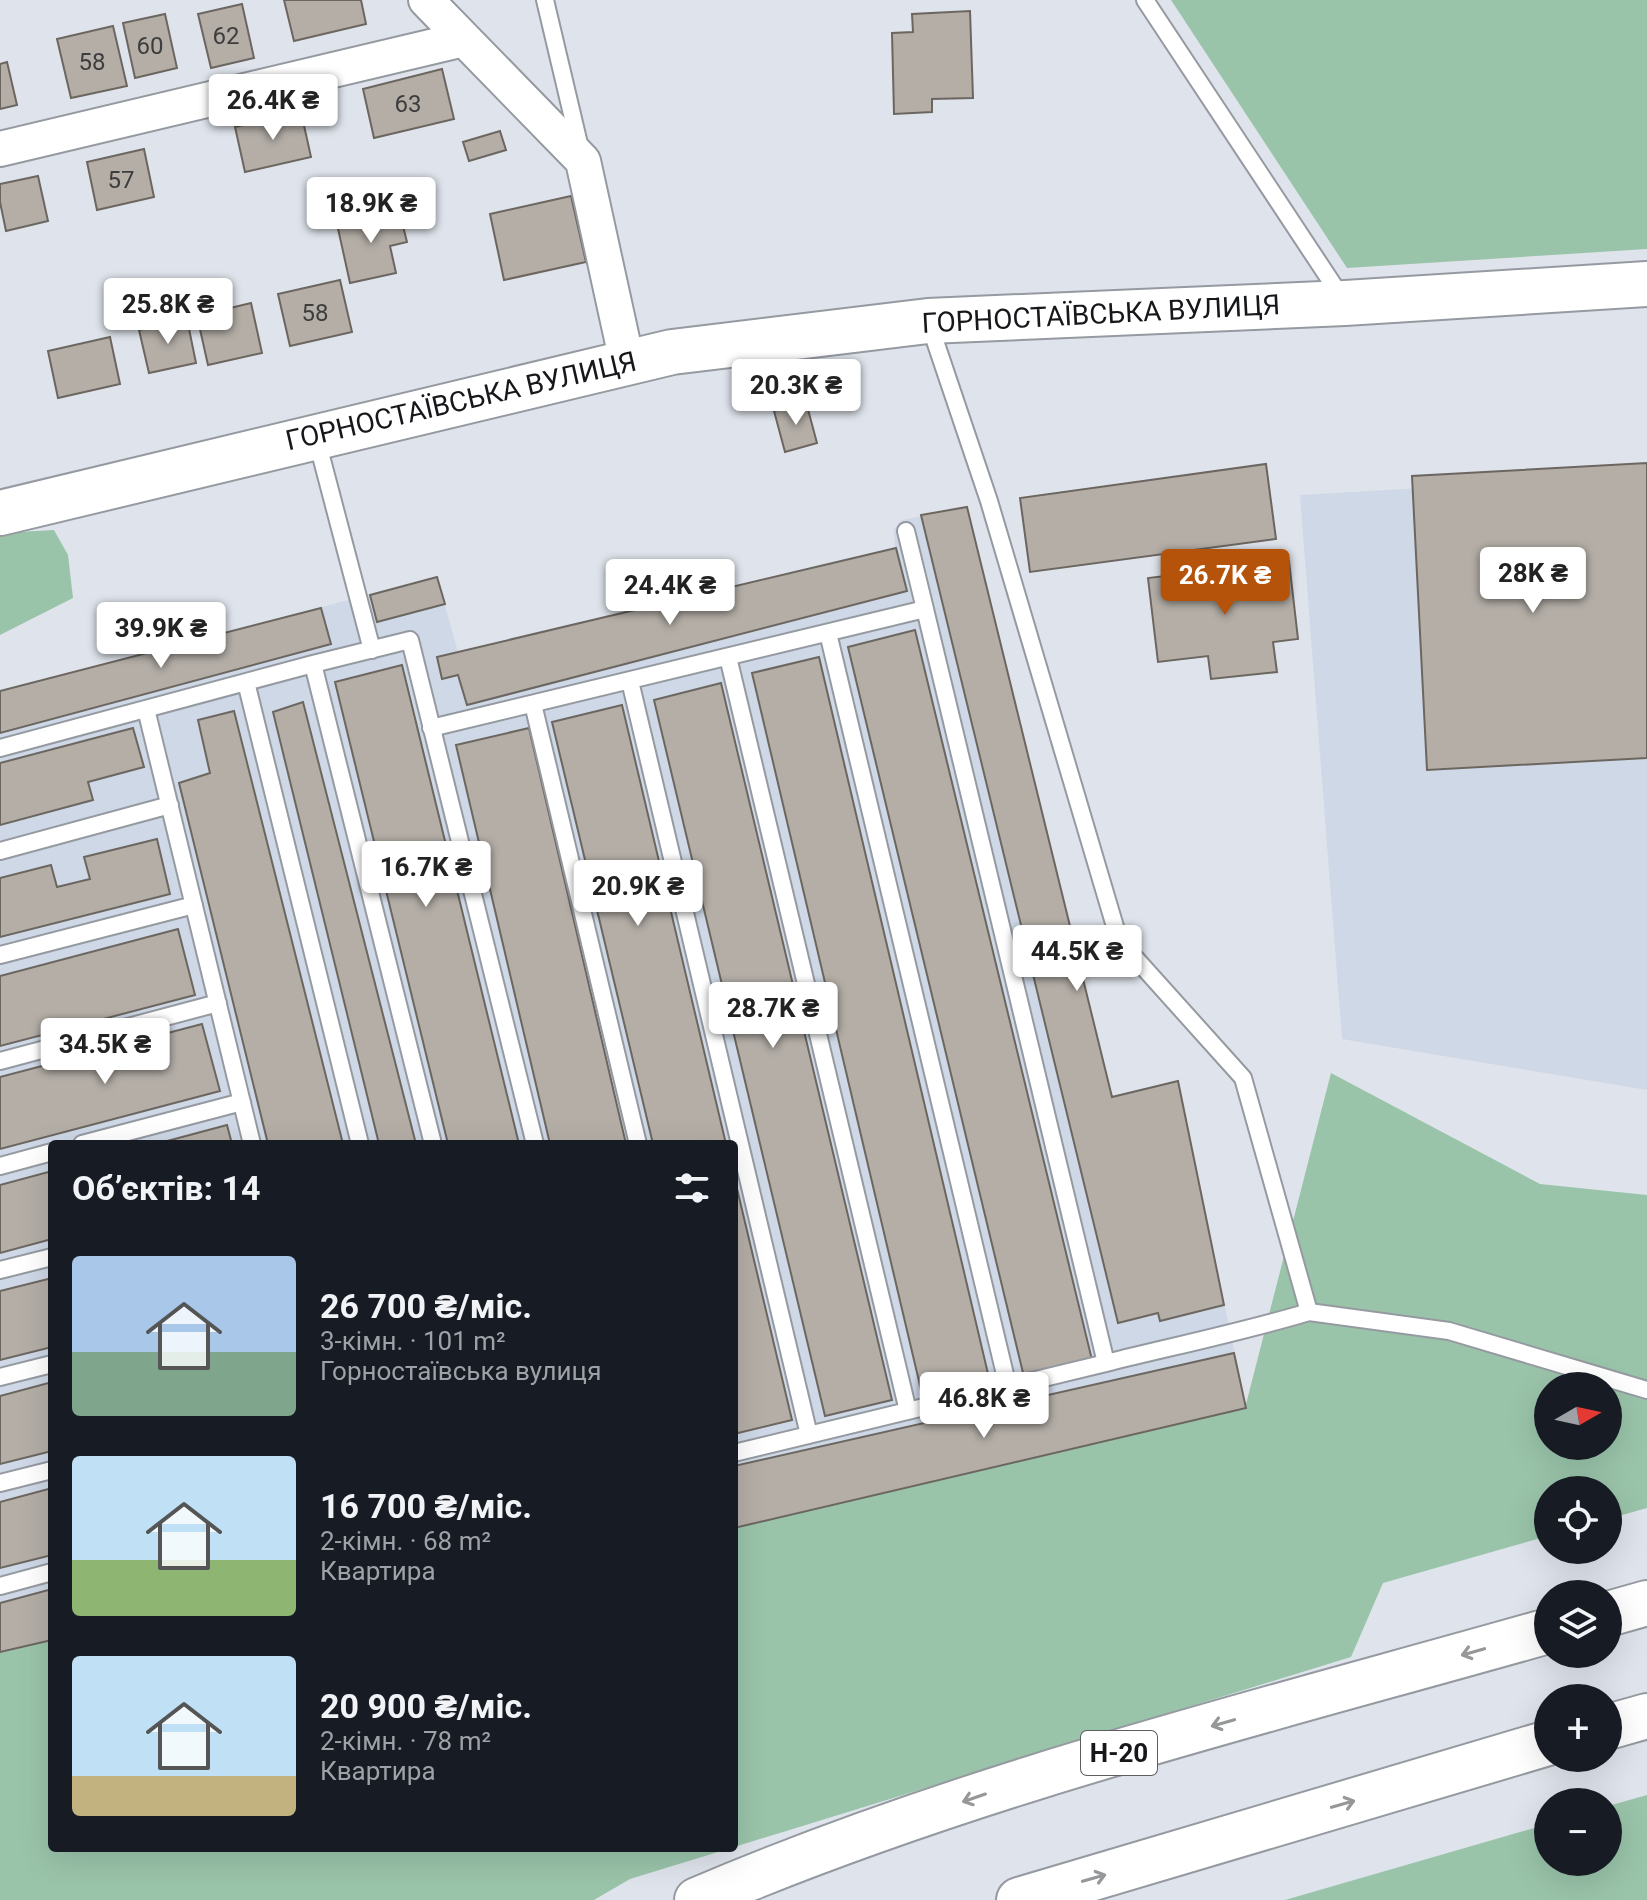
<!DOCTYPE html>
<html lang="uk">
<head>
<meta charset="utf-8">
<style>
  :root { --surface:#171b24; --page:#20242c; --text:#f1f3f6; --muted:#9ea1a6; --accent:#b45309 }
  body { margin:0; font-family:Roboto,sans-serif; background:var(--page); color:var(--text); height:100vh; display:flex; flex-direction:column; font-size:30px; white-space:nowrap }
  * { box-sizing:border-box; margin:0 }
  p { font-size:26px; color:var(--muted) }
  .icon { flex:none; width:44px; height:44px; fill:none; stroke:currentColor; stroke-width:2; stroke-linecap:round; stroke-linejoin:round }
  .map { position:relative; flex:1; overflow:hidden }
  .drawer { position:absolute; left:48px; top:1140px; width:690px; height:712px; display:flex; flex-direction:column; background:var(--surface); border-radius:8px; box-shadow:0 8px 32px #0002 }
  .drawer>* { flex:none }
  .needle { width:52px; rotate:81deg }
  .buttons { position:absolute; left:1534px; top:1372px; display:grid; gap:16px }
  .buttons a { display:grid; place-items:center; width:88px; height:88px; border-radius:50%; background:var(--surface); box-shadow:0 8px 32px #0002; font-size:40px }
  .price { position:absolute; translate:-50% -68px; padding:0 18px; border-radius:8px; background:#fff; color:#222; font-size:26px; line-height:52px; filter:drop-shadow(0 2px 4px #0008) }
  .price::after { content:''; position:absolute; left:50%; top:48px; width:24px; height:18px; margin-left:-12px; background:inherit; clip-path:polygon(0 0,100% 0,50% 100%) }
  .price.active { background:var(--accent); color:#fff }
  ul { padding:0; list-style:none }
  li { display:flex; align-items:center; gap:24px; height:200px; padding:0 24px }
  li span { display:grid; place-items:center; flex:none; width:224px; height:160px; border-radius:8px; color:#555 }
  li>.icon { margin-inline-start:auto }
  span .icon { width:96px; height:96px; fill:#fffc; stroke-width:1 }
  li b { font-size:34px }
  h2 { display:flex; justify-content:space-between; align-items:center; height:96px; padding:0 24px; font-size:34px }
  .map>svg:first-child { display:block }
  .built { fill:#ced8e6 }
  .green { fill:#9ac4aa; fill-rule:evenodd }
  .building { fill:#b4aea7; stroke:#6c6660; stroke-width:2 }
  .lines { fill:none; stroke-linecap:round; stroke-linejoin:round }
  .lane-casing { stroke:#959aa1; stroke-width:20 }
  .street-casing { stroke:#959aa1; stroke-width:38 }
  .secondary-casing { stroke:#959aa1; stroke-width:48 }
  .primary-casing { stroke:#959aa1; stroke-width:48 }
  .lane { stroke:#fff; stroke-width:16 }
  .street { stroke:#fff; stroke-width:34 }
  .secondary { stroke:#fff; stroke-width:44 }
  .primary { stroke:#fff; stroke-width:44 }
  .oneway { stroke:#969798 }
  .labels { text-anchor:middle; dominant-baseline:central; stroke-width:7; stroke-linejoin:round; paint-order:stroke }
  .number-label { font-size:24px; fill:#3e3d3d }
  .shield { fill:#fff; stroke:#5c5d5f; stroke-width:2 }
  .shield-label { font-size:26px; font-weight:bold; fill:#16171a }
  .street-label { font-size:28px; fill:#16171a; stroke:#fff }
</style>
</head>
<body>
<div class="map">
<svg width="1647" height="1900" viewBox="0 0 1647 1900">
  <rect width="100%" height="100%" fill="#dfe4ec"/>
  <path class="built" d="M1647,475v615l-305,-51 -42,-544z
    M967,507l145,589 66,-15 68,327 -512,120v-384h-682v496l-52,12v-961l437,-114 21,75 437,-103 -1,-20 8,-9z"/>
  <path class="green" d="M1171,0h476v249l-300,19z
    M54,530l14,25 5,43 -73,37v-102z
    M1331,1073l209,111 107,11v313l-39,11v-29h-60v46l-165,47 -32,74 -617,190v-319l511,-120zM1548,1386h60v60h-60z
    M52,1640v208h679l-101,31 -36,21h-594v-248z
    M1647,1795v105h-362l263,-76v38h60v-56z"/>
  <path class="building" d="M284,0h77l5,24 -72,17z
    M242,4l12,54 -43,10 -13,-54z
    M970,11l3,87 -41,1v13l-38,2 -2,-81 21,-1 -1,-18z
    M165,14l12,54 -42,10 -12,-55z
    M113,26l14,60 -56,12 -14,-59z
    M7,62l10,43 -17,4v-45z
    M442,69l12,50 -80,19 -11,-49z
    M301,112l10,45 -66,15 -10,-45z
    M500,131l6,19 -37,11 -6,-19z
    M144,149l10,48 -57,13 -10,-48z
    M38,176l10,45 -42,10 -6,-29v-18z
    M571,196l15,66 -82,18 -14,-66z
    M399,210l8,32 -17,4 6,27 -46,10 -13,-59z
    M340,280l12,52 -62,14 -12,-52z
    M251,303l11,50 -54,12 -11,-49z
    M187,319l9,44 -47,10 -10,-43z
    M110,337l10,47 -62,14 -10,-47z
    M806,402l11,41 -32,9 -11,-41z
    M1647,463v295l-220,12 -15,-294z
    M1266,464l10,75 -246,33 -10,-74z
    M967,507l145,590 66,-16 46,224 -64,16 -2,-8 -40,10 -197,-808z
    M896,548l11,43 -440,114 -9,-30 -16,4 -5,-22z
    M1289,561l9,78 -25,3 4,30 -66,7 -3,-23 -50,6 -10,-84z
    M437,577l8,27 -68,18 -7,-27z
    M321,608l10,36 -331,89v-42z
    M915,630l177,730 -68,17 -176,-730z
    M819,657l170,721 -67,16 -170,-721z
    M402,665l117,479h-71l-113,-462z
    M721,683l171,717 -67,16 -171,-716z
    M303,702l113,442h-37l-106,-432z
    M622,705l104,439h-73l-101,-422z
    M234,711l109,433h-75l-89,-361 31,-10 -12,-53z
    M133,728l11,39 -56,15 5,18 -93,25v-62z
    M529,728l97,416h-76l-94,-399z
    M157,839l13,55 -170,43v-59l51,-13 6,22 33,-8 -6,-22z
    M178,929l17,66 -195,51v-70z
    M202,1024l18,67 -220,58v-72z
    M227,1125l5,19h-76z
    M52,1171v68l-52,14v-68z
    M734,1176l58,244 -58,14z
    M52,1278v69l-52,13v-69z
    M1234,1353l12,55 -512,120v-62z
    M52,1382v69l-52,13v-68z
    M52,1488v67l-52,13v-66z
    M52,1589v51l-52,12v-49z"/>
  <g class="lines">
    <g class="lane-casing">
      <path id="lane" d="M545,0l35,148
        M1145,0l197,298
        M929,323l60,178 130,439 124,138 66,234 140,19 198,59
        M316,437l56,213
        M906,531l19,78
        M828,633l180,754
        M728,657l180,754
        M630,681l179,754
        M246,682l114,462
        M533,704l105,440
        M146,709l106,435
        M431,728l494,-119 181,754 -372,90
        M0,748l313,-84
        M0,851l170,-46
        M0,955l194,-50
        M0,1061l218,-58
        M82,1144l160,-42
        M433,1144l-120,-480 97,-24 125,504
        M0,1166l52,-14
        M0,1270l52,-13
        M1106,1363c68,-17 136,-31 203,-51
        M0,1377l52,-13
        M0,1483l52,-13
        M0,1586l52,-14"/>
    </g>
    <g class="street-casing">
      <path id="street" d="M426,0l157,161 44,201
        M0,149l464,-110"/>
    </g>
    <g class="secondary-casing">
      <path id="secondary" d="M0,513l672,-161 256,-31 417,-18 302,-19"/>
    </g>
    <g class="primary-casing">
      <path id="primary" d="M1608,1614l39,-11
        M1608,1727l39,-11
        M697,1900c274,-117 566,-188 851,-269
        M1019,1900l529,-157"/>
    </g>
    <use href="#lane" class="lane"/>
    <use href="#street" class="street"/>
    <use href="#secondary" class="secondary"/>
    <use href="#primary" class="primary"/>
  </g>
  <defs><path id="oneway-shaft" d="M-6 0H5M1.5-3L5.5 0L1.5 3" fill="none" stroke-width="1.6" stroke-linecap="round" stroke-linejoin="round" transform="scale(2)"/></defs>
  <g class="oneway">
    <use href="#oneway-shaft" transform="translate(1473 1652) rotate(164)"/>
    <use href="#oneway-shaft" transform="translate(1223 1723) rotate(164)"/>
    <use href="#oneway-shaft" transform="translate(974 1798) rotate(161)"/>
    <use href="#oneway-shaft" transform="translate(1343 1804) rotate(-16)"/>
    <use href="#oneway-shaft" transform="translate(1094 1878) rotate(-16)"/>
  </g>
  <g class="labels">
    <g class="number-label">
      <text x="226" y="36">62</text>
      <text x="150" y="46">60</text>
      <text x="92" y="62">58</text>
      <text x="408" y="104">63</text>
      <text x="121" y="180">57</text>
      <text x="315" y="313">58</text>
    </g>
    <rect class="shield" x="1081" y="1731" width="76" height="44" rx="6"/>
    <g class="shield-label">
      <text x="1119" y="1753">Н-20</text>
    </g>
    <g class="street-label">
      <text transform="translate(1101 314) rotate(-3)">ГОРНОСТАЇВСЬКА ВУЛИЦЯ</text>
      <text transform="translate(461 401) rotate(-13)">ГОРНОСТАЇВСЬКА ВУЛИЦЯ</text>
    </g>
  </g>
</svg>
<div class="buttons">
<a><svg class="needle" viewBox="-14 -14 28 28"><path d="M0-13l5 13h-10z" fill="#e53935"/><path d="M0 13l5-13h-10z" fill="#9ea1a6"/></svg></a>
<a><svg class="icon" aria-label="locate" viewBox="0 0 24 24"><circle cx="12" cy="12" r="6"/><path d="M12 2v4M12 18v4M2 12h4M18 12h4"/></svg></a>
<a><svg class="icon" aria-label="layers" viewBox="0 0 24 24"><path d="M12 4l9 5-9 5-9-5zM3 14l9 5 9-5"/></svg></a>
<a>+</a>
<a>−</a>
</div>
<b class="price" style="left:273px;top:142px">26.4K ₴</b>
<b class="price" style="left:371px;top:245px">18.9K ₴</b>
<b class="price" style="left:168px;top:346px">25.8K ₴</b>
<b class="price" style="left:796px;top:427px">20.3K ₴</b>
<b class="price" style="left:1533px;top:615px">28K ₴</b>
<b class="price active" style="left:1225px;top:617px">26.7K ₴</b>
<b class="price" style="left:670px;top:627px">24.4K ₴</b>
<b class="price" style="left:161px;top:670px">39.9K ₴</b>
<b class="price" style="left:426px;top:909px">16.7K ₴</b>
<b class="price" style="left:638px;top:928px">20.9K ₴</b>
<b class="price" style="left:1077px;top:993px">44.5K ₴</b>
<b class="price" style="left:773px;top:1050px">28.7K ₴</b>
<b class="price" style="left:105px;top:1086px">34.5K ₴</b>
<b class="price" style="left:984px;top:1440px">46.8K ₴</b>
<section class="drawer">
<h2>Об’єктів: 14<svg class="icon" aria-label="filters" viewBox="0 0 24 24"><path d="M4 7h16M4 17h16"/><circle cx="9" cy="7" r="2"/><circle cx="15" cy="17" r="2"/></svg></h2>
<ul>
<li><span style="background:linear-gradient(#a9c7e8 60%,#7fa58c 0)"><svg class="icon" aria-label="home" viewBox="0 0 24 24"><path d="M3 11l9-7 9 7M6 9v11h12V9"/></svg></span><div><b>26 700 ₴/міс.</b><p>3-кімн. · 101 m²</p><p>Горностаївська вулиця</p></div></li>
<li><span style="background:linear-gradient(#bfe0f5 65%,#8fb573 0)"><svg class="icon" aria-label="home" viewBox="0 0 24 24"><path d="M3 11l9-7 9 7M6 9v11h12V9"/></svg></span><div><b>16 700 ₴/міс.</b><p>2-кімн. · 68 m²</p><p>Квартира</p></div></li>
<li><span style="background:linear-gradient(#bfe0f5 75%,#c2b280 0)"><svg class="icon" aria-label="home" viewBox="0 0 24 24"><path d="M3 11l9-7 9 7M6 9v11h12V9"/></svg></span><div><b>20 900 ₴/міс.</b><p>2-кімн. · 78 m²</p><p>Квартира</p></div></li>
</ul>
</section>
</div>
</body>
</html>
